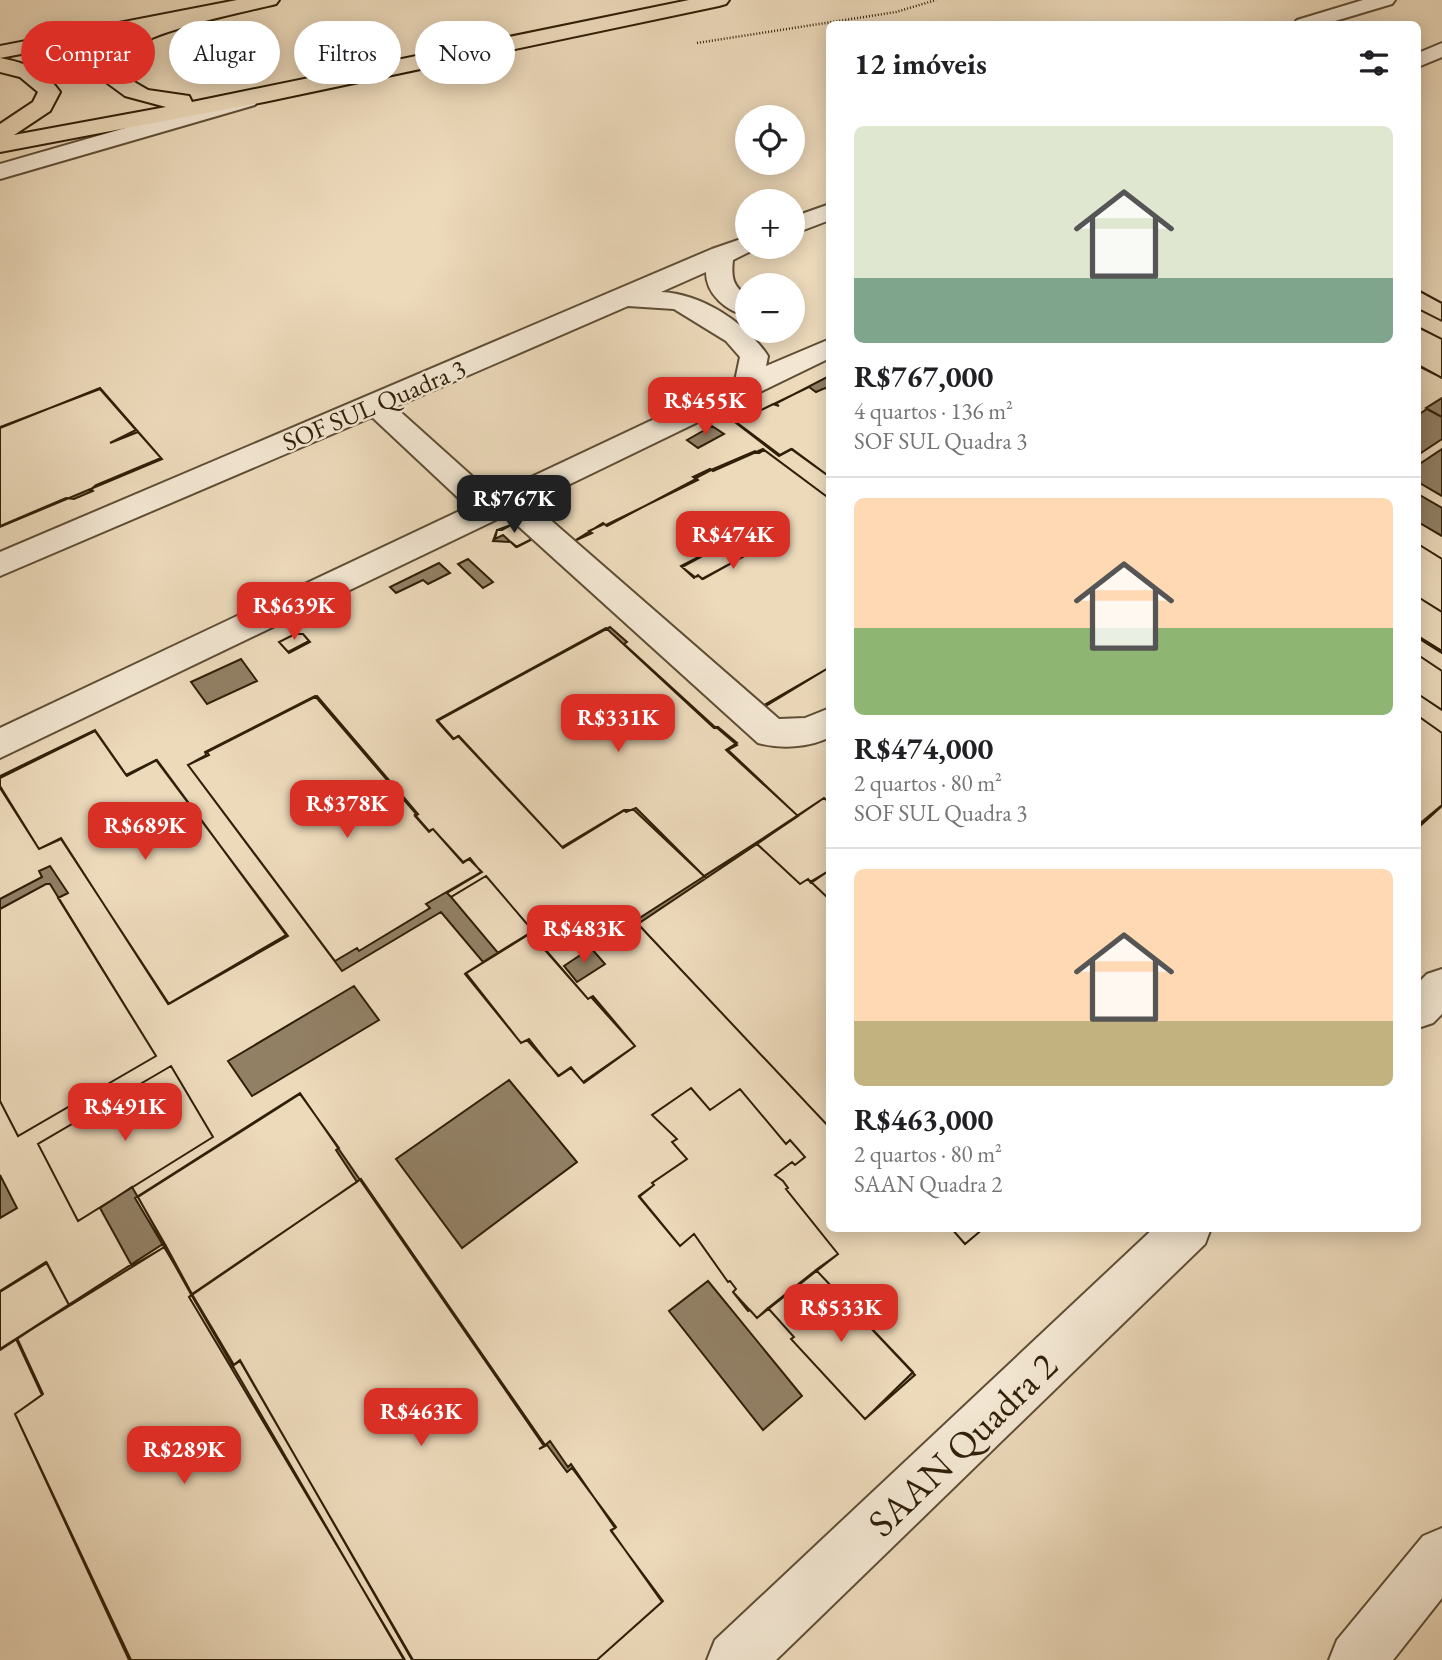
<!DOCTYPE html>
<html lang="pt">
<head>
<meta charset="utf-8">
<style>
  :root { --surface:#fff; --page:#f6f6f6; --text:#202124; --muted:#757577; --line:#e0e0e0; --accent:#d93025 }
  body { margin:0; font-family:"EB Garamond",serif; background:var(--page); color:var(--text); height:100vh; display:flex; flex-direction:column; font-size:26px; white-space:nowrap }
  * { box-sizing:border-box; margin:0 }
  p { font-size:23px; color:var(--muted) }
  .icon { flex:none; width:38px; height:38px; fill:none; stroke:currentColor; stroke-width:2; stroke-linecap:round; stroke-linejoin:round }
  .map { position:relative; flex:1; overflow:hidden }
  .sheet { position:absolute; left:826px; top:21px; width:595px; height:1211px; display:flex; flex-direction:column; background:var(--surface); border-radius:10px; box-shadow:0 4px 18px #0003 }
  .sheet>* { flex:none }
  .guide { position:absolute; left:21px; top:21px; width:665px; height:63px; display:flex; gap:14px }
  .fabs { position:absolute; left:735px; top:105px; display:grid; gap:14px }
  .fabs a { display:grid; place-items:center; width:70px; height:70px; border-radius:50%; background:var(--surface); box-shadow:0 4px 18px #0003; font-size:35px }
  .price { position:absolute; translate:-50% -60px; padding:0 16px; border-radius:14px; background:var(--accent); color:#fff; font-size:23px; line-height:46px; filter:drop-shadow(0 2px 4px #0008) }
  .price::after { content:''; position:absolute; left:50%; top:42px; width:21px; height:16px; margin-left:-10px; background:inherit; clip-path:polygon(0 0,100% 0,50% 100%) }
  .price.current { background:#222; color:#fff }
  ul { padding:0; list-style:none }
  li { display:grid; align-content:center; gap:14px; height:371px; padding:0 28px }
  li+li { border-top:2px solid var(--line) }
  li span { display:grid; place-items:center; height:217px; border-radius:10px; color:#555 }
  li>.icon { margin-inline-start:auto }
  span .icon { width:126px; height:126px; fill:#fffc; stroke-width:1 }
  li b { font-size:30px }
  h2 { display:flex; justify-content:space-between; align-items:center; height:84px; padding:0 28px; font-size:30px }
  .tag { padding:0 24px; border-radius:32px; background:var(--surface); box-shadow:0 4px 18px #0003; font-size:24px; line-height:63px }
  .tag.current { background:var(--accent); color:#fff }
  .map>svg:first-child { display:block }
  .building { fill:#928065; stroke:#301f08; stroke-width:2; fill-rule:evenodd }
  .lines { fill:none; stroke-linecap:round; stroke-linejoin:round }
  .minor-casing { stroke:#5f4e35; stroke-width:4 }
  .highway-casing { stroke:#301f08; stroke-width:4 }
  .path { stroke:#301f08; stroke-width:2.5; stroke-dasharray:1 2; stroke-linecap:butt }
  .minor { fill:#f3e7d3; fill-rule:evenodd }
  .highway { fill:#eddabb; fill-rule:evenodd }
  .labels { text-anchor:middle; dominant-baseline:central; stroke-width:5; stroke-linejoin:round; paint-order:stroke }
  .far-street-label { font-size:26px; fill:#301f08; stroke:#f3e7d3 }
  .near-street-label { font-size:38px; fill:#301f08; stroke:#f3e7d3 }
</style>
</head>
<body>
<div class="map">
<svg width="1442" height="1660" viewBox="0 0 1442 1660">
  <rect width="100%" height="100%" fill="#eddabb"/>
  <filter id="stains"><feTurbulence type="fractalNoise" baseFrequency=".00286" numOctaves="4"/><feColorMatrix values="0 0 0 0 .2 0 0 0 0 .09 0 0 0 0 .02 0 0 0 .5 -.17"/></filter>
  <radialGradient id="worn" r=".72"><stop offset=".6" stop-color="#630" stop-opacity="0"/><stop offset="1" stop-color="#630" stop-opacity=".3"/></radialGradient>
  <path class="building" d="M1418,290l24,13v18l-24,-12z
    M1418,290l24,13v18l-24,-12z
    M1418,327l24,12v39l-24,-12z
    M1418,327l24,12v39l-24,-13z
    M829,376l1,11 -4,1 4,3v86l-38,-28 -13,7 -43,-33 37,-19 6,2 -4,-2z
    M809,387l7,5 9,-4 5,3v86l-39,-28 -11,6 -44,-33z
    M100,388l62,71 -162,68v-99z
    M100,389l36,41 -26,13 28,-11 23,26 -65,27 -5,4 2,2 -19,8 -8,-1 -66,28v-99z
    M1442,398v19l-16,-9z
    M1427,409l15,8v22l-24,16v-40z
    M712,426l12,8 -26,14 -11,-8z
    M763,449l67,50v168l-66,40 -193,-164 32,-20 4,3 89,-47 -3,-2 17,-8 3,2zM757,527l17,13 -72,39 -4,-4 -4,3 -13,-12z
    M1442,449v47l-24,-14v-17z
    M764,450l66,49v168l-66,38 -34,-29 -6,3 -152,-137 20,-9 -3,-2 15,-7 2,1 92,-45 -2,-2 15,-8 44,-19 4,2zM756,527l17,13 -70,39 -4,-3 -4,1 -13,-10z
    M1418,494l24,14v28l-24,-14z
    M513,524l10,2 8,8v6l-14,7 -6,-5 -18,-1 4,-11h5z
    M514,524l9,3 8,7 -1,6 -14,7 -13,-12 -8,4 2,-9z
    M1418,544l24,15v53l-24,-15z
    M1418,544l24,15v53l-24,-15z
    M468,559l25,23 -10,6 -25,-24z
    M439,563l11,10 -22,11 -5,-4 -27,13 -6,-6z
    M1418,597l24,15v39l-24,-15z
    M1418,597l24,15v41l-24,-15z
    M610,627l17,15 -3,2 92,84 2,-1 19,16 -11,7 72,66 -94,60 -68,-68 -10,4 -2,-2 -62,37 -104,-111 -5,3 -16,-18z
    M606,628l108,100 2,-1 21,18 -9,5 70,66 -92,62 -72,-68h-9l-62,38 -104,-112 -5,3 -17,-19z
    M295,634h8l6,7 -21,11 -9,-10z
    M295,634h8l7,8 -21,11 -10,-11z
    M1418,655l24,16v39l-24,-16z
    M1418,655l24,16v39l-24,-16z
    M241,659l16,22 -50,23 -16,-22z
    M315,696l102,119 -2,1 14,16 4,-3 30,34 6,-4 13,13 -35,21 4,4 35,-21 47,55 -50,31 -42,-50 -99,59 -154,-206 18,-10 -1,-3z
    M317,696l101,118 -3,1 14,16 4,-2 30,33 7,-4 11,14 -55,32 4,4 -71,43 -2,-3 -22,13 -147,-196 21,-10 -2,-3z
    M1418,716l24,17v72l-24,20z
    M1418,716l24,17v73l-24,22z
    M95,730l32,46 30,-16 129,175 -118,69 -107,-166 -22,11 -39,-63v-10z
    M95,731l31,44 30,-15 132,176 -119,68 -108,-165 -22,10 -39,-61v-10z
    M824,798l6,5v67l-20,12 -2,-3 -8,5 -44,-41z
    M824,798l6,5v67l-19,13 -3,-4 -8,5 -43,-40z
    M756,843l44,41 8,-5 22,21v228l-195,-207z
    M757,844l43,40 8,-5 22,21v228l-192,-204z
    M50,866l18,27 -10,5 98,158 -138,80 -18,-35v-202l42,-22 -3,-6z
    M486,876l47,55 -35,22 -47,-56z
    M46,884h4l106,172 -138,80 -18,-35v-192z
    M530,933l58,66 5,-3 42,50 -52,36 -12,-15 -13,9 -29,-37 -8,4 -55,-70z
    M531,933l57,66 3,-2 44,49 -51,37 -13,-15 -12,8 -32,-36 -6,3 -56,-69z
    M591,948l14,16 -28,18 -13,-16z
    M354,986l25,34 -127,76 -24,-35z
    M171,1066l42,71 -135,84 -40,-77z
    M171,1066l42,71 -135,84 -40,-77z
    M509,1080l68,82 -115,86 -66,-89z
    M691,1088l19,22 30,-21 46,55 4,-4 15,17 -10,8 -3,-3 -17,13 8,6 5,7 -2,1 52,65 -22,16 99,105 -50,44 -74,-80 3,-2 -26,-29 -11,10 -7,-8 -2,1 -15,-19 3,-3 -6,-8 -2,1 -34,-48 -14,12 -41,-50 15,-11 -2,-2 35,-24 -15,-17 5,-3 -25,-24z
    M691,1088l19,22 30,-21 46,55 4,-4 15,17 -10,8 -3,-3 -17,13 8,6 5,7 -2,1 52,65 -81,64 -24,-26 3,-3 -6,-8 -2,1 -34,-48 -14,12 -41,-49 15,-12 -2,-2 35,-24 -15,-17 5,-3 -25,-24z
    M300,1093l244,353 6,-5 18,26 3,-3 44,64 -4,2 51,72 -65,58h-184l-173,-299 -6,4 -99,-167z
    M300,1094l39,54 -3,2 21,32 -165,112 -54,-97z
    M0,1175l17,33 -17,10z
    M361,1179l184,266 -6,4 8,-4 20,27 5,-4 44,59 -5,4 52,70 -66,59h-185l-172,-300 -9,7 -42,-70z
    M132,1187l34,59 -34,20 -32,-58z
    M951,1228h33l-19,16z
    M951,1228h33l-19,16z
    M163,1244l29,52 212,364h-275l-114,-246 28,-20 -26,-56z
    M166,1246l26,48 -3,3 216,363h-274l-116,-246 27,-19 -26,-56z
    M46,1262l23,43 -69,44v-58z
    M47,1263l22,42 -69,45v-58z
    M816,1270l97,102 -48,47 -74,-80 3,-2 -26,-29z
    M708,1281l94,115 -39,34 -94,-119z"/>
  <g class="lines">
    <g class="minor-casing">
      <path id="minor" d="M1363,0h32l-3,4 -67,20h-31l3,-4z
        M1442,43v14l-24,10v-14z
        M247,93l8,2 3,5 -3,5 -255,74v-15z
        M830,204v16l-37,14v-17z
        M747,237v10h12l-26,13c-2,18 0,26 14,36v20c-20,-5 -41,-21 -41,-44l-45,20c41,2 84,30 107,64l-2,10 64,-27v19l-299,145 248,216 26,-1 25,-10v29c-21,11 -50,12 -72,6l-252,-228 -506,243v-30l468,-221 -96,-90 -372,159v-24l712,-303zM628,306l46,3 52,32 14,16 -5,24 -242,114 -98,-88z
        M1442,969v45l-9,9 -15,5v-45l9,-9z
        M1154,1228h57l-6,16 -429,416h-69l8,-20z
        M1442,1528v70l-49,62h-64l8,-20 86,-104z"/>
    </g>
    <g class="highway-casing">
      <path id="highway" d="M237,0h42l-3,4c-35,9 -131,27 -155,52 -3,5 -3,10 -4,16l31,18 41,6 3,6 497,-102h40l-3,4 -7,2 -455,96 -264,50v-28l33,-22 5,-10 -18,-15 -20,-5v-26zM132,33c-21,10 -34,17 -37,41l30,22 41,11 -152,28 36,-24 10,-19c-15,-22 -34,-29 -60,-34z"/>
    </g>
    <path class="path" d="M697,43l199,-31 40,-12"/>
    <use href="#minor" class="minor"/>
    <use href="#highway" class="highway"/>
  </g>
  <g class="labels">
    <g class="far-street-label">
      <text transform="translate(374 405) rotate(-23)">SOF SUL Quadra 3</text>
    </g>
    <g class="near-street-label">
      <text transform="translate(962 1444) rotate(-44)">SAAN Quadra 2</text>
    </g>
  </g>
  <rect width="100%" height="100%" filter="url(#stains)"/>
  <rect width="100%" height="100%" fill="url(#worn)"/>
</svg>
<div class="fabs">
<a><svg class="icon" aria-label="locate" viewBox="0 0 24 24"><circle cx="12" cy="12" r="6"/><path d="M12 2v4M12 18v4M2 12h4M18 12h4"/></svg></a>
<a>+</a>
<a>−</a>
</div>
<b class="price" style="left:705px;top:437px">R$455K</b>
<b class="price current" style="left:514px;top:535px">R$767K</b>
<b class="price" style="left:733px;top:571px">R$474K</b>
<b class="price" style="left:294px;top:642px">R$639K</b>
<b class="price" style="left:618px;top:754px">R$331K</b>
<b class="price" style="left:347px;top:840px">R$378K</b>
<b class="price" style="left:145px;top:862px">R$689K</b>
<b class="price" style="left:584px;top:965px">R$483K</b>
<b class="price" style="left:125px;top:1143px">R$491K</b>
<b class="price" style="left:841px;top:1344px">R$533K</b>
<b class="price" style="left:421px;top:1448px">R$463K</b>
<b class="price" style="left:184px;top:1486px">R$289K</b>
<div class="guide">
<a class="tag current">Comprar</a>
<a class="tag">Alugar</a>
<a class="tag">Filtros</a>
<a class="tag">Novo</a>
</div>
<section class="sheet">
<h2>12 imóveis<svg class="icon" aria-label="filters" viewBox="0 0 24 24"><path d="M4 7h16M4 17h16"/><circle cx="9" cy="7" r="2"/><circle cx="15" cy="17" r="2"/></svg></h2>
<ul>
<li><span style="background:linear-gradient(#dfe7d0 70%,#7fa58c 0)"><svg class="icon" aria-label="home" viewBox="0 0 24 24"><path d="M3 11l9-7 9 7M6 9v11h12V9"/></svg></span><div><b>R$767,000</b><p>4 quartos · 136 m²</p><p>SOF SUL Quadra 3</p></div></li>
<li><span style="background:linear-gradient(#ffd9b3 60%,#8fb573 0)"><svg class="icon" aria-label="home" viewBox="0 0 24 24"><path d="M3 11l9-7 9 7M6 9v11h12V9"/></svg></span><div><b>R$474,000</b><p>2 quartos · 80 m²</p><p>SOF SUL Quadra 3</p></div></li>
<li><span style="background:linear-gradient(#ffd9b3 70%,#c2b280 0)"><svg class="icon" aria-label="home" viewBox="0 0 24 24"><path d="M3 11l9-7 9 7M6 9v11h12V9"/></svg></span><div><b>R$463,000</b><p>2 quartos · 80 m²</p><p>SAAN Quadra 2</p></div></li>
</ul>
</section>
</div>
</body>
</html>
